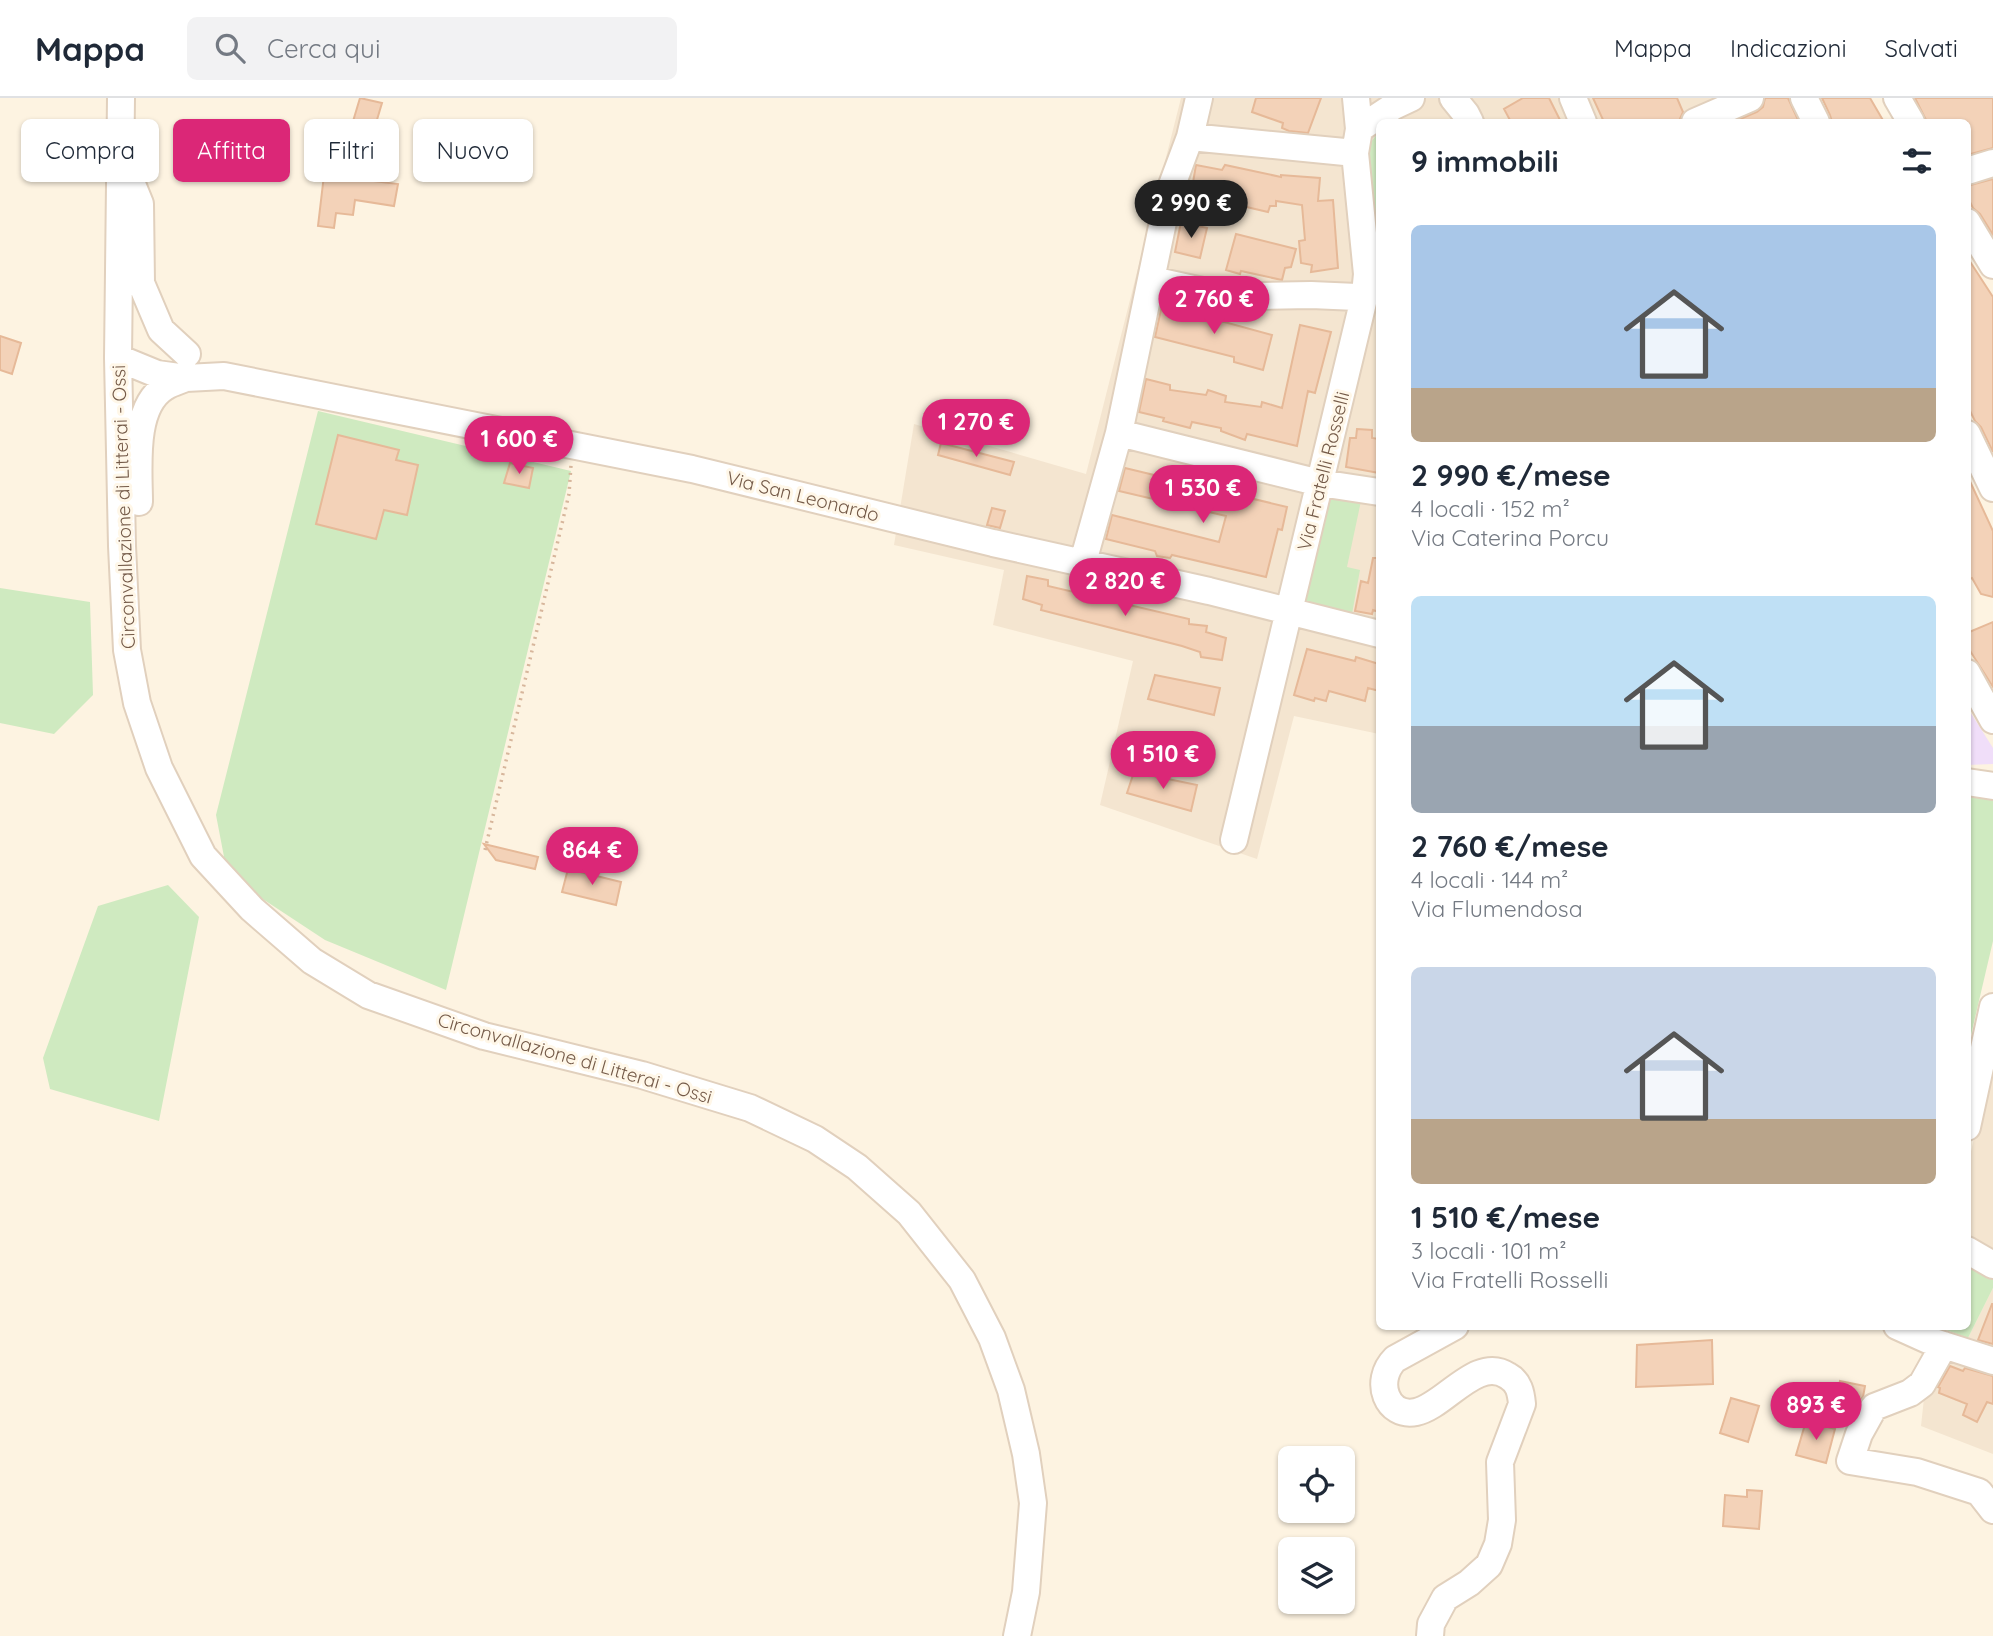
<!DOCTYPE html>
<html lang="it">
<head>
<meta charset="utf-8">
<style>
  :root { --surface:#fff; --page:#f2f2f3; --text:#1f2937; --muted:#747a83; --line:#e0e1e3; --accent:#db2777 }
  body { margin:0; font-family:Quicksand,sans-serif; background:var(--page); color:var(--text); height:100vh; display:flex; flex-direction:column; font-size:26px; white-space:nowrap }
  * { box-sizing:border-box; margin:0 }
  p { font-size:23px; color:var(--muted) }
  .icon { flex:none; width:38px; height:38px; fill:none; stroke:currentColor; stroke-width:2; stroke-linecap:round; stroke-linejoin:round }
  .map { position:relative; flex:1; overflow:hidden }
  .drawer { position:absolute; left:1376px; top:21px; width:595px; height:1211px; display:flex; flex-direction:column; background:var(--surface); border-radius:10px; box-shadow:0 2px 5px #0004 }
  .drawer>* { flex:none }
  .hud { position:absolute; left:21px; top:21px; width:665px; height:63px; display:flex; gap:14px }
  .fabs { position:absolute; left:1278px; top:1348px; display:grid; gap:14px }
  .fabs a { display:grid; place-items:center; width:77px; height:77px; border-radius:10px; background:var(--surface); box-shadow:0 2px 5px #0004; font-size:35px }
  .price { position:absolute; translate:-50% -60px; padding:0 16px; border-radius:24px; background:var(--accent); color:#fff; font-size:23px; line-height:46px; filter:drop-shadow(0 2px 4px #0008) }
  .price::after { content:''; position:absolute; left:50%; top:42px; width:21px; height:16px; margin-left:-10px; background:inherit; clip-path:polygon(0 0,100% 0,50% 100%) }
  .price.on { background:#222; color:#fff }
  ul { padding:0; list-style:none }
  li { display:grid; align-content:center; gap:14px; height:371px; padding:0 35px }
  li span { display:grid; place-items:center; height:217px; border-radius:10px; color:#555 }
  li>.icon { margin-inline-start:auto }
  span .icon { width:126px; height:126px; fill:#fffc; stroke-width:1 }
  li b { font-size:30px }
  h2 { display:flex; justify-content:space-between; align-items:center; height:84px; padding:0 35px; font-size:30px }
  .pill { padding:0 24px; border-radius:10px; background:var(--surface); box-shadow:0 2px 5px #0004; font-size:24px; line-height:63px }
  .pill.on { background:var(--accent); color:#fff }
  header { display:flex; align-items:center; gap:42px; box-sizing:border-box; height:98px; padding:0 35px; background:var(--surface); border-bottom:2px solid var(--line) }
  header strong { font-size:33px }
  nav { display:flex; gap:38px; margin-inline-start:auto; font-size:24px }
  .search { width:490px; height:63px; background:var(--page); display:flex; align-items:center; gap:18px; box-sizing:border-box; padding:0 24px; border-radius:10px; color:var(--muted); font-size:26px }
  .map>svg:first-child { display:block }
  .residential { fill:#f4e5d0 }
  .education { fill:#f0def9 }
  .green { fill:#cfeac0 }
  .building { fill:#f3d2b8; stroke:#e6b998; stroke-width:2 }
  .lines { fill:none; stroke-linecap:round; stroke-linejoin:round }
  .minor-casing { stroke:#e1d0bd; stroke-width:30 }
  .path { stroke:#d7b69c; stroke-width:3.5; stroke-dasharray:2 5; stroke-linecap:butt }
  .minor { stroke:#fff; stroke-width:26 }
  .labels { text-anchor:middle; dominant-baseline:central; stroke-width:6; stroke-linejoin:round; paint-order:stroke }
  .street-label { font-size:19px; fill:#745a48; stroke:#fff7e8 }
</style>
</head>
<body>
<header>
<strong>Mappa</strong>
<div class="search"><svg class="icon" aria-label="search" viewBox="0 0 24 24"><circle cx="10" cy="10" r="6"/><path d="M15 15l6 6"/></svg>Cerca qui</div>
<nav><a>Mappa</a><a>Indicazioni</a><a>Salvati</a></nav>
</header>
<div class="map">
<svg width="1993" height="1538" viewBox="0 0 1993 1538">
  <rect width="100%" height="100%" fill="#fdf3e1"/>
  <path class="residential" d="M1181,0h550l-43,24h-309v612l-85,-18 -37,143 -157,-54 33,-144 -140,-36 11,-55 -110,-25 20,-121 172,50z
    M1993,957v223l-26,-17v-92z
    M1993,1190v166l-72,-28 8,-74 32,-8 7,-6z"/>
  <path class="education" d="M1967,609l26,41v16l-26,1z"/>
  <path class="green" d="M1379,34v123h-2l-12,-106z
    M318,313l253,60 -125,519 -121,-50 -73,-48 -27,-30 -9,-47z
    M1327,397l34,6 -14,66 13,3 -8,44 -53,-14z
    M0,490l90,14 3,93 -39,39 -54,-11z
    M1967,697l26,4v142l-26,111z
    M168,787l31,32 -40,204 -109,-32 -7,-31 55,-152z
    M1967,1163l26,17v10l-25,50 -30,-11 29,-1z"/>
  <path class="building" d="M360,0l22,5 -12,40 -8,-3 -4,12 -13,-4z
    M1256,0h65l-13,35 -19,-2 -7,-3 1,-5 -31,-11z
    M1523,0h26l12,24h-50l-7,-13z
    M1593,0h84l6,14 -4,9 -2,1h-73z
    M1765,0h23l11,24h-66l24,-10 6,-5z
    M1822,0h48l14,24h-52l-2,-7z
    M1915,0h78v50l-26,7v-33h-40z
    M1196,67l26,5 3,-5 56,12v-2l39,3 -2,23 15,-1 5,68 -27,4 1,-7 -11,-2 -2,-22 6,-1 -3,-35 -26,-4v5h-6l-2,6 -77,-18z
    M324,77l74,9 -4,22 -39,-6 -2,15 -17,-2 -2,15 -16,-2z
    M1993,81v56l-13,-21 -7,-6 -6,-12v-10z
    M1181,124l26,6 -7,30 -25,-6z
    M1236,136l60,15 -5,18 -6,1 -3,12 -41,-9 -1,3 -14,-4z
    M1967,159l26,40v155l-12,-25 -6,-6 -8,-16z
    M1162,207l110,30 -9,35 -29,-8v-5l-79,-20z
    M1300,227l31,7 -16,61 -7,-2 -11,55 -50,-12 -2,6 -24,-9v-3l-29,-6 -2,6 -27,-7 1,-3 -25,-6 7,-33 24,6v5l36,5 2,-5 18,6 -1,6 36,5 1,-5 20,6z
    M0,238l21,7 -9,31 -12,-4z
    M1357,331l15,1v8l7,1v34l-33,-6 4,-29h6z
    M338,337l61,15 -3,10 22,5 -11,50 -23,-5 -8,29 -60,-15z
    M941,345l73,19 -4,13 -72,-20z
    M510,365l23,5 -4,20 -25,-5z
    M1125,370l162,39 -5,23 -4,-1 -12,48 -94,-22 -2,3 -13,-2 -2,-5 -49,-12 6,-24 107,27 7,-26 -107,-25z
    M1967,377l26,56v66l-12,-3 -9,-16 -5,2z
    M992,410l13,3 -5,17 -13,-3z
    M1373,460h6v54l-6,-2 -1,4 -17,-3 6,-30 7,2z
    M1027,478l21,4v6l141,33v5l18,2 -1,6 20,6 -4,22 -21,-3 -1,-5 -18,-6 -141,-36 1,-5 -19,-6z
    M1993,524v65l-26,-41v-13z
    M1307,551l48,12 1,-4 23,7v27l-11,-3 -3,13 -36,-10 -3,10 -11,-3 -1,3 -20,-6z
    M1155,577l65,13 -6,27 -66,-16z
    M1134,674l63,13 -6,26 -64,-18z
    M484,746l54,13 -3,12 -39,-9z
    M568,771l53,13 -5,23 -54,-13z
    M1992,1206h1v40l-15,-4z
    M1712,1242l1,44 -77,3 1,-42z
    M1950,1268l13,5 2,-3 28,8v28l-6,-2 -10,20 -14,-7 4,-11 -28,-11 1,-5 -2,-1z
    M1840,1283l25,5 -2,11 -3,3 -23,-4z
    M1731,1300l28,8 -11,36 -28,-9z
    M1806,1323l29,8 -9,34 -30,-8z
    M1747,1392l15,1 -3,38 -36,-3 2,-31 22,2z"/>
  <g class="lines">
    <g class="minor-casing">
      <path id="minor" d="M121,0l-3,260 4,188 5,104 10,53 22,65 44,88 49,53 60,52 56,34 116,41 158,39 108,33 65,31 42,28 52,46 53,67 30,58 19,52 15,64 7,49 -7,89 -9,44
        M1453,0l13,16 4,8
        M1573,0l10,24
        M1804,0l12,24
        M1897,0l14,24
        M1695,24l55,-24
        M1359,31l35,-23 17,-8
        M1190,39l165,16
        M125,69l15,37 1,79 20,47 26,24
        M1967,73l26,-8
        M1967,124l26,43
        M1152,182l64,14 46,2 49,-1 46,2 8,-3
        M118,260l39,16 29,4 38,-2 468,93 301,74 216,48 170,43
        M1119,335l201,50 59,9
        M1967,336l26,54
        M139,404c0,-33 -7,-95 26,-115 6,-4 14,-6 21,-9
        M1083,464l36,-129 50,-240 21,-56 9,-39
        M1967,575l26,47
        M1967,684l26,4
        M1234,742l131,-546 2,-20 -12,-121 4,-24 -3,-31
        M1967,1029l26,-120
        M1967,1152l26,15
        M1897,1228l31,14 65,21
        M1944,1247l-22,39 -12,9 -36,14 -15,27 -9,27 67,11 62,20 14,18
        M1430,1538l1,-12 14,-26 24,-15 20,-18 9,-21 4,-24 -2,-58 22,-58c-1,-11 -3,-22 -14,-28 -31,-21 -63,30 -92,36 -29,6 -43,-31 -21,-53l60,-33"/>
    </g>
    <path class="path" d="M485,752l84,-356 2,-29"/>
    <use href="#minor" class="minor"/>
  </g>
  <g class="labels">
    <g class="street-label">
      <text transform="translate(1323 373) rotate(-76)">Via Fratelli Rosselli</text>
      <text transform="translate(803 398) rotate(14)">Via San Leonardo</text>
      <text transform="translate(123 409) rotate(-92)">Circonvallazione di Litterai - Ossi</text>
      <text transform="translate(575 960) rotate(16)">Circonvallazione di Litterai - Ossi</text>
    </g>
  </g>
</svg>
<div class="fabs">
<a><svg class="icon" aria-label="locate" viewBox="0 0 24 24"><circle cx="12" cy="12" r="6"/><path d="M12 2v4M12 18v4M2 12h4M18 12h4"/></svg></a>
<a><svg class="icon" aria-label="layers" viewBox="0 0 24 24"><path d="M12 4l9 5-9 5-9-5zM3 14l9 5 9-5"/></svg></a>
</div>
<b class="price on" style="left:1191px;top:142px">2 990 €</b>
<b class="price" style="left:1214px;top:238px">2 760 €</b>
<b class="price" style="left:976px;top:361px">1 270 €</b>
<b class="price" style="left:519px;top:378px">1 600 €</b>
<b class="price" style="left:1203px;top:427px">1 530 €</b>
<b class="price" style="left:1125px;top:520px">2 820 €</b>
<b class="price" style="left:1163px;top:693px">1 510 €</b>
<b class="price" style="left:592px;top:789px">864 €</b>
<b class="price" style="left:1816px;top:1344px">893 €</b>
<div class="hud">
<a class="pill">Compra</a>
<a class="pill on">Affitta</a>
<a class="pill">Filtri</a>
<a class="pill">Nuovo</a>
</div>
<section class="drawer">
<h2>9 immobili<svg class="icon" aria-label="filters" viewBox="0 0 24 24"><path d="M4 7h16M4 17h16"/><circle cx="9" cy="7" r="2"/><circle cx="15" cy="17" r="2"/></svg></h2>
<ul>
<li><span style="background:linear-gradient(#a9c7e8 75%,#b9a48a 0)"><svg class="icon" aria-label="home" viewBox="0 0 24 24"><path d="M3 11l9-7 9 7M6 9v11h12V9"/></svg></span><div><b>2 990 €/mese</b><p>4 locali · 152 m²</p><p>Via Caterina Porcu</p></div></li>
<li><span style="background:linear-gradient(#bfe0f5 60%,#9aa5b1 0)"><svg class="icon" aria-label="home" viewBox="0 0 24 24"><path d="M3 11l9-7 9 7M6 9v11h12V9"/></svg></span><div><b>2 760 €/mese</b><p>4 locali · 144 m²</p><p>Via Flumendosa</p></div></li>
<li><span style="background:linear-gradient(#c9d6e8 70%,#b9a48a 0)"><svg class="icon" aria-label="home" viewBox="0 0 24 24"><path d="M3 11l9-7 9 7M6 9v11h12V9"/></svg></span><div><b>1 510 €/mese</b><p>3 locali · 101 m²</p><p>Via Fratelli Rosselli</p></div></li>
</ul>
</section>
</div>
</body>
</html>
